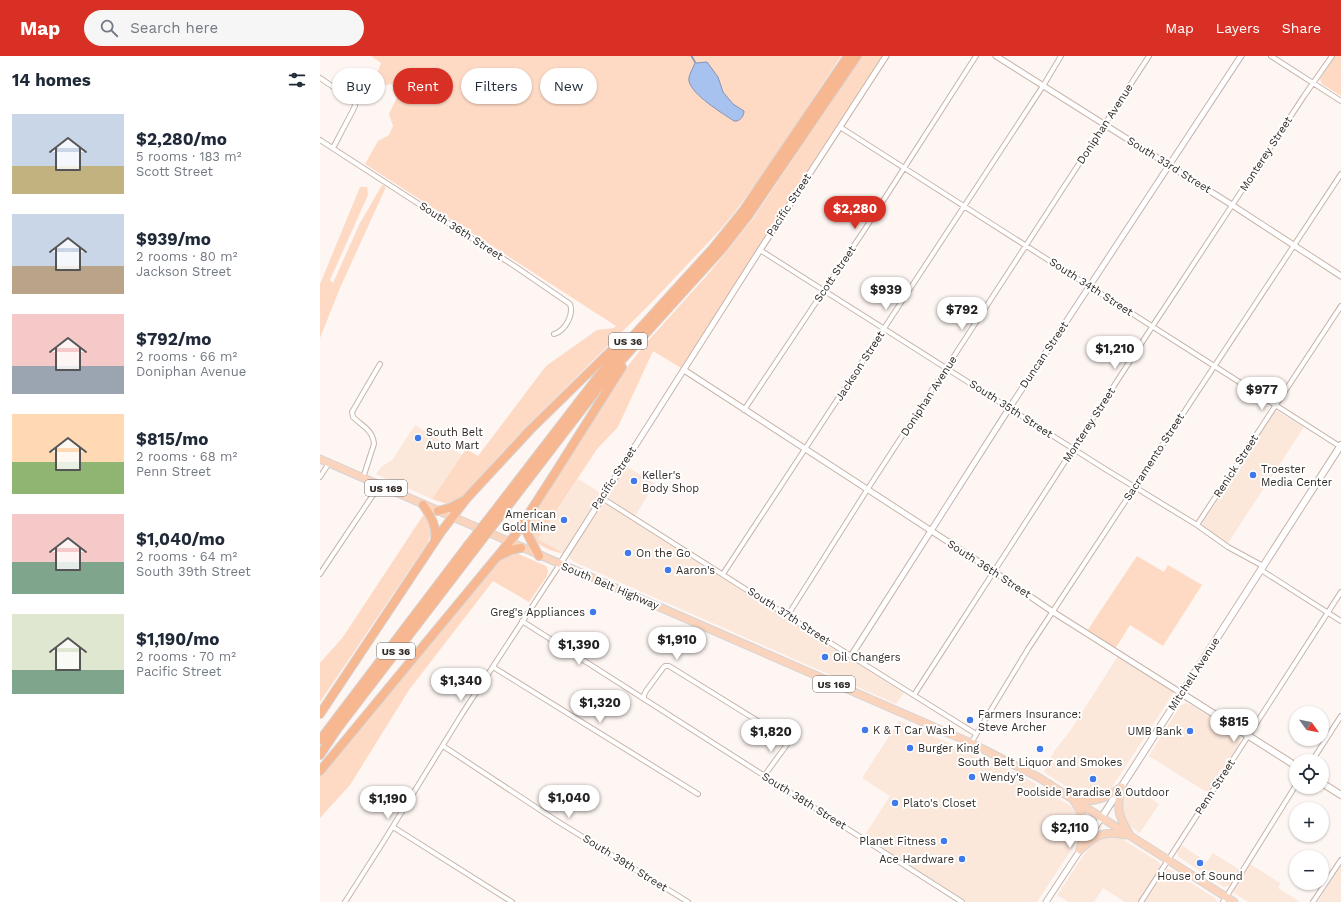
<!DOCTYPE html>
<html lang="en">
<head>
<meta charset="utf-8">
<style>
  :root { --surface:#fff; --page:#f6f6f7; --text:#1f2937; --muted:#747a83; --accent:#d93025 }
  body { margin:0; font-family:"Work Sans",sans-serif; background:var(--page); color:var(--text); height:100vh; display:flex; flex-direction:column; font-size:15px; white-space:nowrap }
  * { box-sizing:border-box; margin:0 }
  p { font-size:13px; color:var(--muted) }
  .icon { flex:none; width:22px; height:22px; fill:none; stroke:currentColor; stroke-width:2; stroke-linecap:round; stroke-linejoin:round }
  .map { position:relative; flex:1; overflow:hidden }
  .drawer { display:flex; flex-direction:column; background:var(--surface); width:320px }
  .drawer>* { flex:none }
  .hud { position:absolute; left:12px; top:12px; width:380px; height:36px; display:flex; gap:8px }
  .needle { width:26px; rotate:123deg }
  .fabs { position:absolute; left:969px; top:650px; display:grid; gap:8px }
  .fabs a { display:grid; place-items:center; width:40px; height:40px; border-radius:50%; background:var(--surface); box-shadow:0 1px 3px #0004; font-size:20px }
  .price { position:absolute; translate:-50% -34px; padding:0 9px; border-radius:14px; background:#fff; color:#222; font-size:13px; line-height:26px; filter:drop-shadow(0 1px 2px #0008) }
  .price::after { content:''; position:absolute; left:50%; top:24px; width:12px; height:9px; margin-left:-6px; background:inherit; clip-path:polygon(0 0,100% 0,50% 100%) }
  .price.on { background:var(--accent); color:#fff }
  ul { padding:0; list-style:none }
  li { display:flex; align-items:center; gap:12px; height:100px; padding:0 12px }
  li span { display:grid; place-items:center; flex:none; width:112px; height:80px; border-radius:0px; color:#555 }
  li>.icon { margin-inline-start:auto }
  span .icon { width:48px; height:48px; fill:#fffc; stroke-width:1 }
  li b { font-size:17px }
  h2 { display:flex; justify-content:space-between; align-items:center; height:48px; padding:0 12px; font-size:17px }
  .pill { padding:0 14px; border-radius:18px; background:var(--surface); box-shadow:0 1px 3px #0004; font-size:14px; line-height:36px }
  .pill.on { background:var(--accent); color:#fff }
  header { display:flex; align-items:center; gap:24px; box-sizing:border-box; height:56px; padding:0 20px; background:var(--accent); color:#fff }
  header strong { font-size:19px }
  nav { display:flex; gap:22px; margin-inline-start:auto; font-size:14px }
  .search { width:280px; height:36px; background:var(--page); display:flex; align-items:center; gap:10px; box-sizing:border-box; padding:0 14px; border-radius:22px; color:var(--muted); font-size:15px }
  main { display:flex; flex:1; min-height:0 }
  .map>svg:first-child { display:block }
  .built { fill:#fce7db }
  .green { fill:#fedac5 }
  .water { fill:#a8c2f0; stroke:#8494b3 }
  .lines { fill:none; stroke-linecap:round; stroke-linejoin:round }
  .minor-casing { stroke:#c8b5ab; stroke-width:6 }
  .tertiary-casing { stroke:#c8b5ab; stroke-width:7 }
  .secondary-casing { stroke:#c8b5ab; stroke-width:8 }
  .primary-casing { stroke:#d6d4d4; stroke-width:9 }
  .motorway-casing { stroke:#d6d4d4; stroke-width:10 }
  .minor { stroke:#fff; stroke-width:4 }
  .tertiary { stroke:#fff; stroke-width:5 }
  .secondary { stroke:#fff; stroke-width:6 }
  .primary { stroke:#fad4bd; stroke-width:7 }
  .motorway { stroke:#f7b791; stroke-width:8 }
  .motorway-bridge-casing { stroke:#d6d4d4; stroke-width:10; stroke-linecap:butt }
  .motorway-bridge { stroke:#f7b791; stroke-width:8 }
  .poi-dot { fill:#407aea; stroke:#fff; stroke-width:1.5 }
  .labels { text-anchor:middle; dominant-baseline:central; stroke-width:4; stroke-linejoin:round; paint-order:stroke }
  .shield { fill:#fff; stroke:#6f6a67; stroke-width:1 }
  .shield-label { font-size:10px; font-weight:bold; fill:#312a26 }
  .street-label { font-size:11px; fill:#312a26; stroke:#fff }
  .poi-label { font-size:11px; fill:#312a26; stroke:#fff; text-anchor:start }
</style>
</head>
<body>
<header>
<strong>Map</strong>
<div class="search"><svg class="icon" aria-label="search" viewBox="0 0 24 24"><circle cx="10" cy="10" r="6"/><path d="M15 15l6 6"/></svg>Search here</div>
<nav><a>Map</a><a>Layers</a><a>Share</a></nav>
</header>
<main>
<section class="drawer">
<h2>14 homes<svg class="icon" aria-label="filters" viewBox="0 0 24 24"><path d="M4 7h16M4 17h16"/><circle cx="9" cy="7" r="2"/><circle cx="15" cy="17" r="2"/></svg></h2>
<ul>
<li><span style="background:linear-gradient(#c9d6e8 65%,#c2b280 0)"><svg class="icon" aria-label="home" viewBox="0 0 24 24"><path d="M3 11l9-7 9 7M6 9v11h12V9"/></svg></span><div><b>$2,280/mo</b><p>5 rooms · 183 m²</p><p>Scott Street</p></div></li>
<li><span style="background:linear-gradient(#c9d6e8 65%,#b9a48a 0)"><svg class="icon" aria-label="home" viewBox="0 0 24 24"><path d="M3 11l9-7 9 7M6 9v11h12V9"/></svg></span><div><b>$939/mo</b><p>2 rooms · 80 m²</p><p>Jackson Street</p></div></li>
<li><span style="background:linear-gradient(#f6c9c9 65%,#9aa5b1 0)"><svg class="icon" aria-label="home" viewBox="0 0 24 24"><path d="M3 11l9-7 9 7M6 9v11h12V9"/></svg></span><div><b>$792/mo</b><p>2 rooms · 66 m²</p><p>Doniphan Avenue</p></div></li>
<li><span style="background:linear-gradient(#ffd9b3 60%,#8fb573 0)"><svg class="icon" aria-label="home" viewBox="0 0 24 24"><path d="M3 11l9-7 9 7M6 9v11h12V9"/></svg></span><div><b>$815/mo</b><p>2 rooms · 68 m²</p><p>Penn Street</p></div></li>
<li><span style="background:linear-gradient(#f6c9c9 60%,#7fa58c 0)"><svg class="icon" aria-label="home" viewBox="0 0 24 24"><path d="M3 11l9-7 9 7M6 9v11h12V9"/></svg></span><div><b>$1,040/mo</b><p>2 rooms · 64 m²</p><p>South 39th Street</p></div></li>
<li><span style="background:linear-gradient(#dfe7d0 70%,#7fa58c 0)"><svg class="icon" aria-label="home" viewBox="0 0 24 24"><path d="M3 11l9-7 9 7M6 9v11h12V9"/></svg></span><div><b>$1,190/mo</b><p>2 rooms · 70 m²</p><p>Pacific Street</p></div></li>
</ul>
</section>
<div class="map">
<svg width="1021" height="846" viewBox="0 0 1021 846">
  <rect width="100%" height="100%" fill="#fef6f2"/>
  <path class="built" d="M957,355l27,16 -76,116 -24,-15 -2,-2 1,-4 72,-110z
    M95,369l47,30 -30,44 -56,-25 5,-7 11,-7z
    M306,410l29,18 -20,32 -28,-19v-3z
    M258,423l23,14 -38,60 -25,-14z
    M283,447l3,1 298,189 -8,11 -322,-142 -5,-5 1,-4 17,-28 14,-21z
    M798,600l55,36v2l-63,96 -9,7 -13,1 -12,-5 -32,-21 2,-6 9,-16 15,-19z
    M866,647l7,3 47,31v2l-1,5 -31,49 -59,-37 31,-50z
    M579,665l124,55 49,31 8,8 2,6 -1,11 -2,6 -42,64h-70l-103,-66 26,-40 -28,-18z
    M810,729l29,19 -19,29 -13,-9 -7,-15 4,-15z
    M787,779l12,2 40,25 1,3v3l-22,34h-13l-22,-14 -9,14h-25l-12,-7 33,-49 6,-6z
    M861,789l26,17 6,-9 27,17 -10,15 -6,2 -45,-30 -2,-5z
    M930,808l30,19 -2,5 22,14h-52l-14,-9v-4z
    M1021,809v37h-24z
    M847,813l6,2 43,28 1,3h-73z"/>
  <path class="green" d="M51,0h470l-75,114 -31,42 -15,18 -70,74 -121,120 -34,36 -31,37 -14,8 -18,-6 34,-50 12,7 68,-90 51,-36 17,-2 2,-2 -251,-162 13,-23 11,-6 4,-9 -4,-12 10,-21 -8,-9 -12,2 -4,-6 6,-17z
    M542,0h21l-202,312 -28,-17 -35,76 -21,22 -59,90 25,14c-8,0 -24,-7 -29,-13 -4,-5 -6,-15 -5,-21l90,-142 28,-35 62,-69 45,-56z
    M1015,0h6v40l-19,-12 -2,-5z
    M62,129l4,2 -46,101 -20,50v-54l40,-97h7l1,8 -38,85 3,3 27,-60z
    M104,458l5,5 4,10 -6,15 -107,158v-39l23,-26z
    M194,496l32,14 2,5 -1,5 -18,26 -36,-21 -84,109 -59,95 -30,33v-42l181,-217z
    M817,500l27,16 4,-7 34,20 -39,61 -33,-21 -15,24 -28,-18z"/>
  <path class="water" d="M371,0h1l4,7 11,-1 11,15 5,15 10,12 11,7c0,6 -5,11 -10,10 -12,-8 -42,-26 -45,-40 -1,-5 4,-13 6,-18z"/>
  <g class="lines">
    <g class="minor-casing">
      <path id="minor" d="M951,0l70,45
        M0,22l34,23 1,5 -3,6 -19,36
        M520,71l501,320
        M0,84l193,125 57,39c4,11 -5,27 -16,30
        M440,194l345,219 92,56 31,22 35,19
        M424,354l121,-181 111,-173
        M0,421l9,-14
        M43,422l11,-34c-1,-14 -12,-18 -21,-27l-1,-5 28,-48
        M282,442l249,158 125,78
        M877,469l144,-219
        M941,514l80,51
        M0,518l59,-88
        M403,518l320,-488 18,-30
        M468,559l79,-125 282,-434
        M202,565l440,281
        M173,611l205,127
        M594,639l238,-368 152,-231 28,-40
        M324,642v-3l2,-4 17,-23 2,-2h4l105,65 17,8 -27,37
        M651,687l57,-94 313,-475
        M123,690l114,75 131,81
        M992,705l29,-45
        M73,771l119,75
        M25,846l37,-58 80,-130 98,-150
        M821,846l200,-310
        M903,846l73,-117
        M993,846l28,-42"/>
    </g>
    <g class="tertiary-casing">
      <path id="tertiary" d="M676,0l236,149 109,71
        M364,314l309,201 60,41 128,81
        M240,508l200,-314 126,-194
        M531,600l159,-249 231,-351
        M726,846l56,-85"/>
    </g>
    <g class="secondary-casing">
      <path id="secondary" d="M861,637l115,73
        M1002,727l19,12
        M782,761l239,-372"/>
    </g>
    <g class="primary-casing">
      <path id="primary" d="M0,403l651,284 67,34 196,125
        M801,731c-4,20 -4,28 8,46
        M757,744c18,3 30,-2 44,-13
        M754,745c14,20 12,26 6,48
        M760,794c15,-15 24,-20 46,-15"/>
    </g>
    <g class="motorway-casing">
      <path id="motorway" d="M103,449c8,11 14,21 12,35
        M118,455l14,-4 11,-6
        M173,457l97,-126 24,-30 100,-110 29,-36 105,-155
        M181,459l95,-124 24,-29 102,-113 26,-33 109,-160
        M206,462l1,15 12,23
        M179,500l12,-6 10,-2
        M0,658l121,-182 26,-34 64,-69 90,-88
        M0,684l148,-195
        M0,699l18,-27 137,-179
        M0,715l195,-236 40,-62 67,-106"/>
    </g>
    <use href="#minor" class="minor"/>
    <use href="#tertiary" class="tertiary"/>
    <use href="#secondary" class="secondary"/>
    <use href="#primary" class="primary"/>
    <use href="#motorway" class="motorway"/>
    <g class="motorway-bridge-casing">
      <path id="motorway-bridge" d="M148,489l25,-32
        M155,493l26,-34"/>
    </g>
    <use href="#motorway-bridge" class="motorway-bridge"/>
  </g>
  <g class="poi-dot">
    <circle cx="98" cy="382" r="4"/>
    <circle cx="933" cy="419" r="4"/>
    <circle cx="314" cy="425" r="4"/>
    <circle cx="244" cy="464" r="4"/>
    <circle cx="308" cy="497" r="4"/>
    <circle cx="348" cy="514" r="4"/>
    <circle cx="273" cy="556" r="4"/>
    <circle cx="505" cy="601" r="4"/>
    <circle cx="650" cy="664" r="4"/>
    <circle cx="545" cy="674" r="4"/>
    <circle cx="870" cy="675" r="4"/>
    <circle cx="590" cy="692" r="4"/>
    <circle cx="720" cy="693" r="4"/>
    <circle cx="652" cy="721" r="4"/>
    <circle cx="773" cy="723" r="4"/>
    <circle cx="575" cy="747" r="4"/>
    <circle cx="624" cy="785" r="4"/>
    <circle cx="642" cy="803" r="4"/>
    <circle cx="880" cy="807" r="4"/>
  </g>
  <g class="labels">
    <g class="shield">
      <rect x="289" y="277" width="38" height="16" rx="3"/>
      <rect x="45" y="424" width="42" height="16" rx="3"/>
      <rect x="57" y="587" width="38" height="16" rx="3"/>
      <rect x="493" y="620" width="42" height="16" rx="3"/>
    </g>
    <g class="shield-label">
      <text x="308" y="285">US 36</text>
      <text x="66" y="432">US 169</text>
      <text x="76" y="595">US 36</text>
      <text x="514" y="628">US 169</text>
    </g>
    <g class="street-label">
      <text transform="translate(785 68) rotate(-57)">Doniphan Avenue</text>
      <text transform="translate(946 98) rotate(-57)">Monterey Street</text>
      <text transform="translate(849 109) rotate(32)">South 33rd Street</text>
      <text transform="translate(469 149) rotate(-57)">Pacific Street</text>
      <text transform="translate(141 175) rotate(33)">South 36th Street</text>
      <text transform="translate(515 218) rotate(-56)">Scott Street</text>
      <text transform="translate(771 231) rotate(33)">South 34th Street</text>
      <text transform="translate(724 299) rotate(-56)">Duncan Street</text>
      <text transform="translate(540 310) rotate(-57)">Jackson Street</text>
      <text transform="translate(609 340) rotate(-57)">Doniphan Avenue</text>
      <text transform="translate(691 353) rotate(33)">South 35th Street</text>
      <text transform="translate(769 369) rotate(-57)">Monterey Street</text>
      <text transform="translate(834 401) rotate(-57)">Sacramento Street</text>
      <text transform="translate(916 410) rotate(-57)">Renick Street</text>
      <text transform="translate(294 422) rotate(-57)">Pacific Street</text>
      <text transform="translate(669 513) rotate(33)">South 36th Street</text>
      <text transform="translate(290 530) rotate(23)">South Belt Highway</text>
      <text transform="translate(469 560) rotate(33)">South 37th Street</text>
      <text transform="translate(874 618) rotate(-57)">Mitchell Avenue</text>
      <text transform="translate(895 731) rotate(-57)">Penn Street</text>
      <text transform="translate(484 745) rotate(32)">South 38th Street</text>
      <text transform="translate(305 807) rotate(32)">South 39th Street</text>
    </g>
    <g class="poi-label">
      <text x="106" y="376">South Belt<tspan x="106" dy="13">Auto Mart</tspan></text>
      <text x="941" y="413">Troester<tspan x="941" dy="13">Media Center</tspan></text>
      <text x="322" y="419">Keller's<tspan x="322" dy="13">Body Shop</tspan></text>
      <text x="236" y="458" text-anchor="end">American<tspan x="236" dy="13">Gold Mine</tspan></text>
      <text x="316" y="497">On the Go</text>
      <text x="356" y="514">Aaron's</text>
      <text x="265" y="556" text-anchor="end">Greg's Appliances</text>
      <text x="513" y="601">Oil Changers</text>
      <text x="658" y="658">Farmers Insurance:<tspan x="658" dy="13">Steve Archer</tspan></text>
      <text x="553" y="674">K &amp; T Car Wash</text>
      <text x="862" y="675" text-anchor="end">UMB Bank</text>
      <text x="598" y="692">Burger King</text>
      <text x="720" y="706" text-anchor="middle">South Belt Liquor and Smokes</text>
      <text x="660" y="721">Wendy's</text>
      <text x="773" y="736" text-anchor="middle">Poolside Paradise &amp; Outdoor</text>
      <text x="583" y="747">Plato's Closet</text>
      <text x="616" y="785" text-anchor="end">Planet Fitness</text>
      <text x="634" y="803" text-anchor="end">Ace Hardware</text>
      <text x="880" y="820" text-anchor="middle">House of Sound</text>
    </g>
  </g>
</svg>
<div class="fabs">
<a><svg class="needle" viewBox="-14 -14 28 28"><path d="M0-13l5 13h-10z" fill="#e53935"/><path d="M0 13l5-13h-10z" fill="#747a83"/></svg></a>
<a><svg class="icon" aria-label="locate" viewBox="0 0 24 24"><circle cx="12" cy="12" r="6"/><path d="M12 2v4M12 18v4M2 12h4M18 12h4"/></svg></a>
<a>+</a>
<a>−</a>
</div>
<b class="price on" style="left:535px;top:174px">$2,280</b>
<b class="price" style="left:566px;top:255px">$939</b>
<b class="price" style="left:642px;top:275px">$792</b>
<b class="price" style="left:795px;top:314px">$1,210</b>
<b class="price" style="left:942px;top:355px">$977</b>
<b class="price" style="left:357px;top:605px">$1,910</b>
<b class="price" style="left:259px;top:610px">$1,390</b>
<b class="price" style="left:141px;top:646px">$1,340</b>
<b class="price" style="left:280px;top:668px">$1,320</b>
<b class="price" style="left:914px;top:687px">$815</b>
<b class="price" style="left:451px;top:697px">$1,820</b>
<b class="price" style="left:249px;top:763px">$1,040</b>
<b class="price" style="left:68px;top:764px">$1,190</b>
<b class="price" style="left:750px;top:793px">$2,110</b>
<div class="hud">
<a class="pill">Buy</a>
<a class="pill on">Rent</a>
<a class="pill">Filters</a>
<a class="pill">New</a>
</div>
</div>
</main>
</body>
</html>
